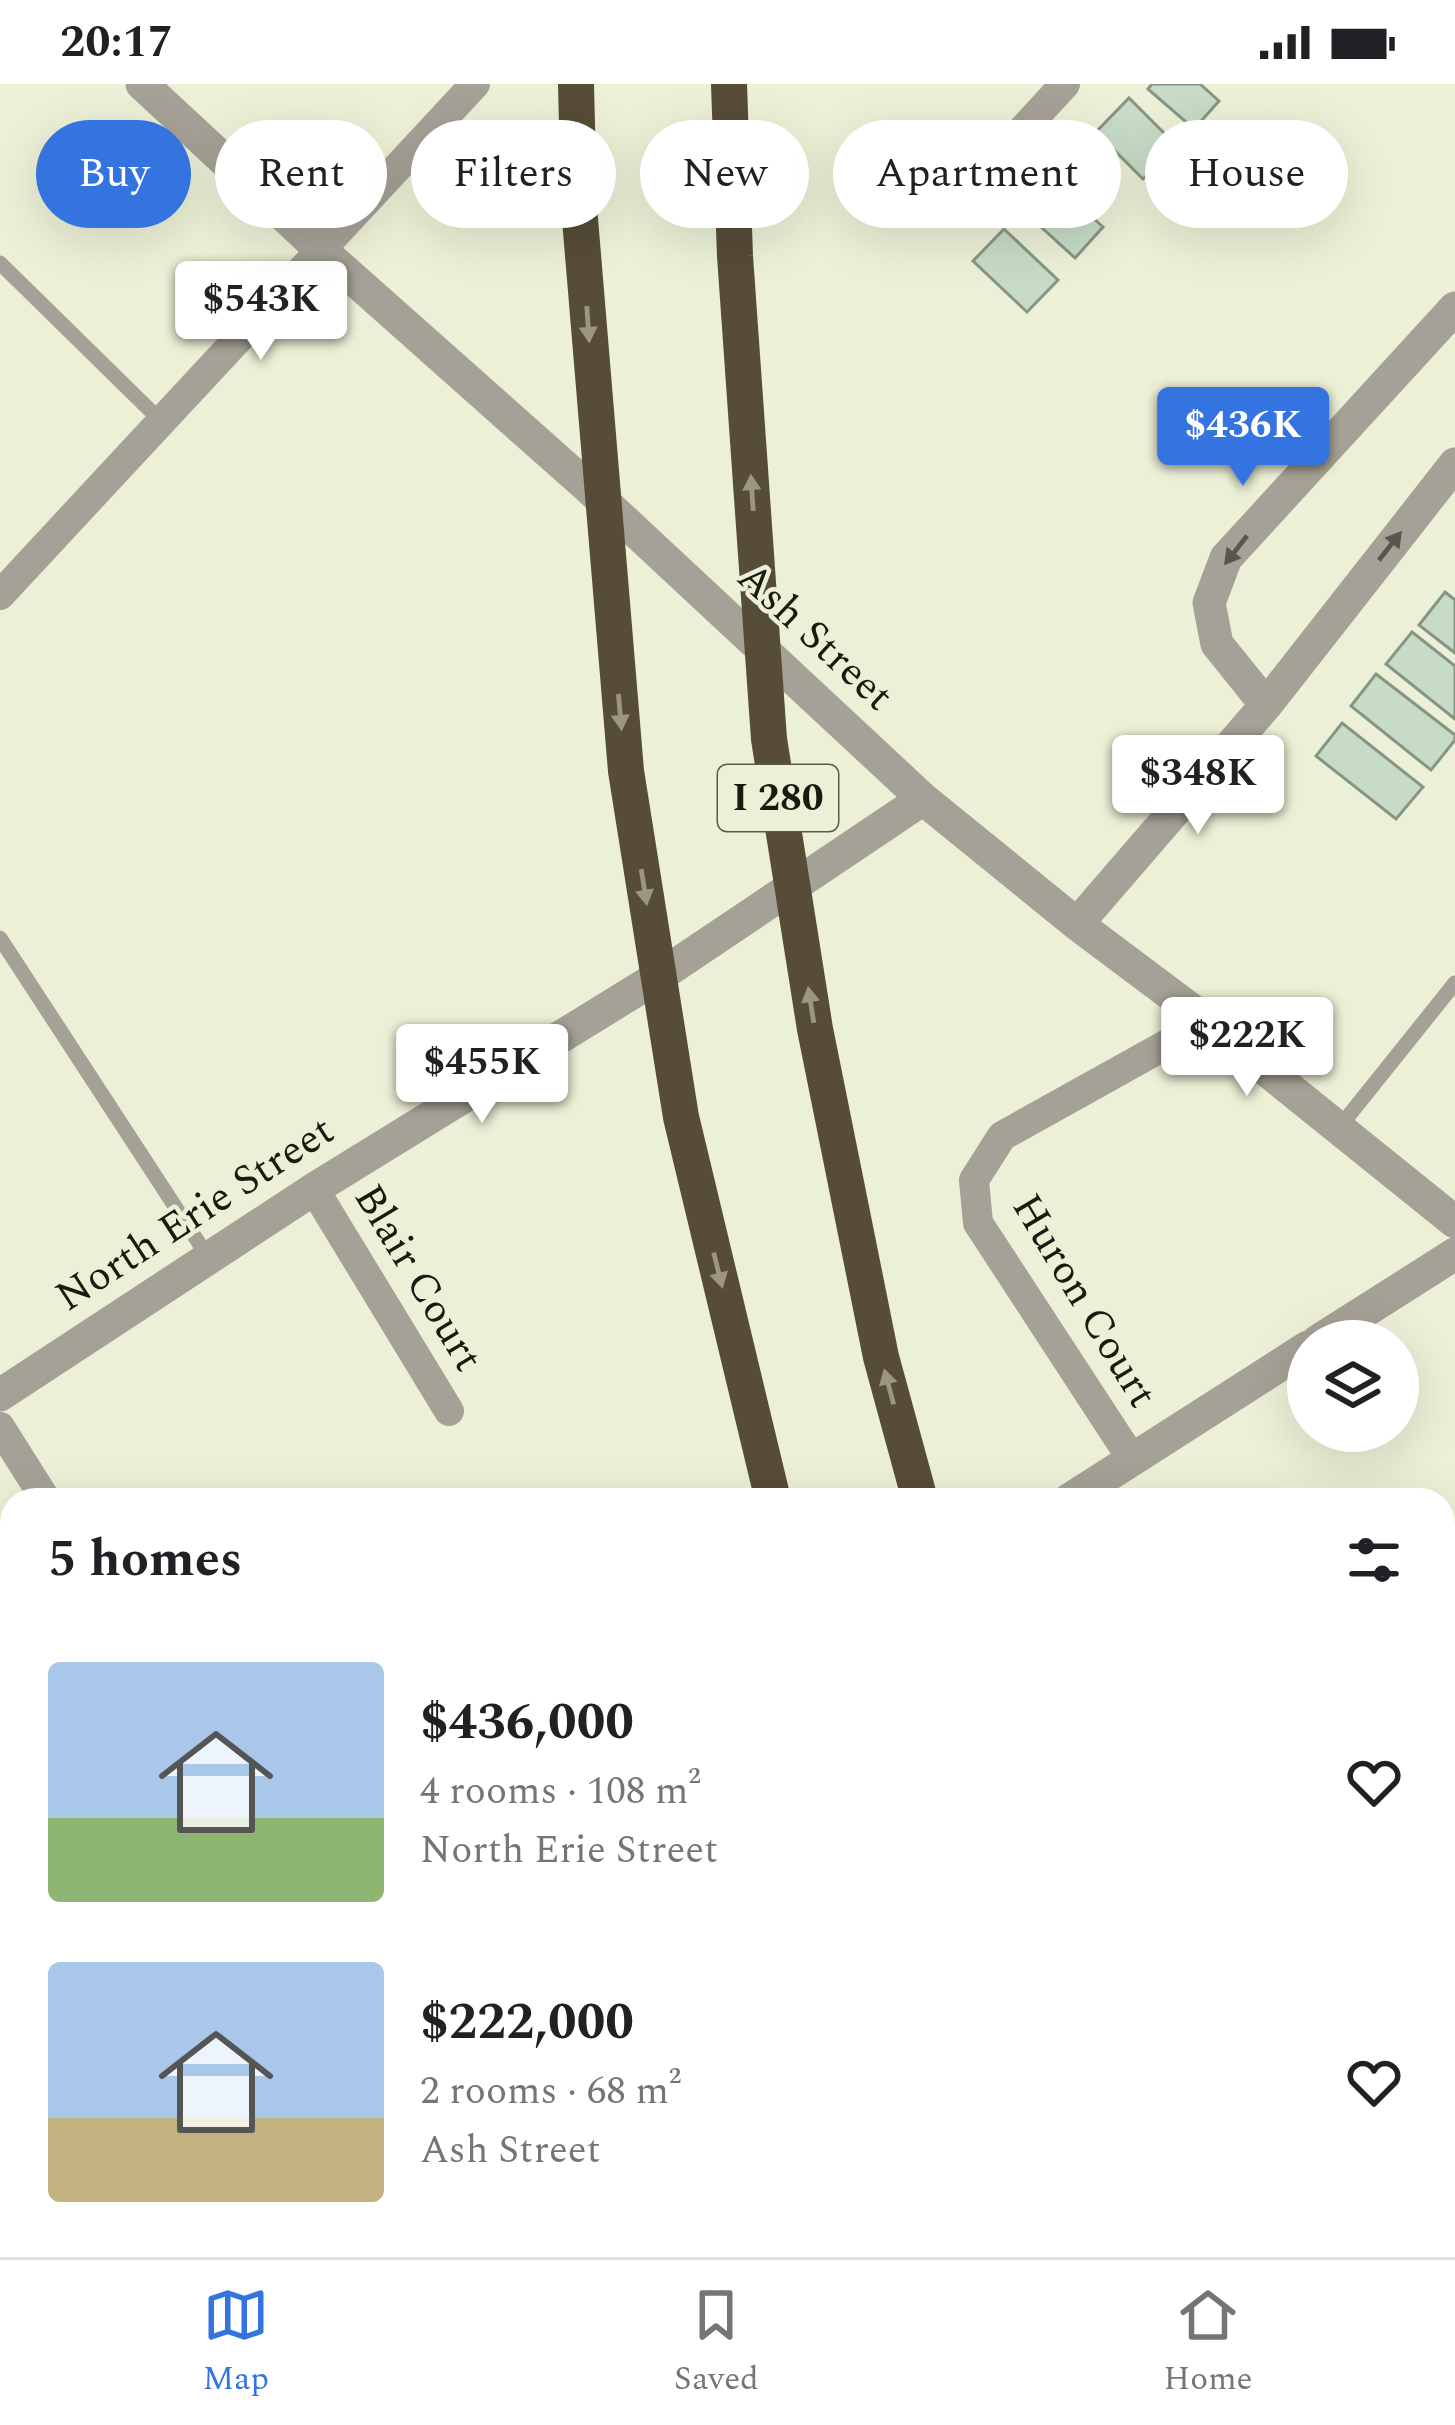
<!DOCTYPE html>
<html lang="en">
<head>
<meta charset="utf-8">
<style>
  :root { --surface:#fff; --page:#f2f2f2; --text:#202124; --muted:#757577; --line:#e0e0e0; --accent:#3374e1 }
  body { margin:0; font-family:Spectral,serif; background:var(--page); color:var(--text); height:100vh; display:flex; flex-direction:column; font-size:45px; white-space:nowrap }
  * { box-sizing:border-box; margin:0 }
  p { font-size:39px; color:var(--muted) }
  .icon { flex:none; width:66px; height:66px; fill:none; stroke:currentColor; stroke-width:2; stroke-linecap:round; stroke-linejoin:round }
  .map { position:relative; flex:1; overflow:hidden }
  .panel { position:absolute; left:0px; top:1404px; width:1455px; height:771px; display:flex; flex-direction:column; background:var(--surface); border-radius:36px 36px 0 0; box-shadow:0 12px 48px #0002 }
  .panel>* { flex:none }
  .top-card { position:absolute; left:36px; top:36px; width:1383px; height:108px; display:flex; gap:24px }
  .buttons { position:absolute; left:1287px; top:1236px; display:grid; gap:24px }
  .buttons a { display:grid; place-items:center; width:132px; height:132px; border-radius:50%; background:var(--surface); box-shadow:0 12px 48px #0002; font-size:60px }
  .price { position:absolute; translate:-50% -102px; padding:0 27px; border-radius:12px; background:#fff; color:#222; font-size:39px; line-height:78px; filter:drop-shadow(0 3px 6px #0008) }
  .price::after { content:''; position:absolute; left:50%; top:72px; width:36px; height:27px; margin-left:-18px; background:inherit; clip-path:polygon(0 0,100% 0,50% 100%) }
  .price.active { background:var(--accent); color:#fff }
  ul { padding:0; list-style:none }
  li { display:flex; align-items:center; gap:36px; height:300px; padding:0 48px }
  li span { display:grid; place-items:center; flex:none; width:336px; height:240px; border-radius:12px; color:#555 }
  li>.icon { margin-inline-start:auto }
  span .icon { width:144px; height:144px; fill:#fffc; stroke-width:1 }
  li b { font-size:51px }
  h2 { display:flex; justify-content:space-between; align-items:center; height:144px; padding:0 48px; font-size:51px }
  .chip { padding:0 42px; border-radius:54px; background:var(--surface); box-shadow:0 12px 48px #0002; font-size:42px; line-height:108px }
  .chip.active { background:var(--accent); color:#fff }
  .status { display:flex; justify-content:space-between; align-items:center; height:84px; padding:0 60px; background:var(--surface); direction:ltr }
  .status svg { height:33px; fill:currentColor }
  .dock { display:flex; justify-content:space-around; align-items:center; height:168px; border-top:3px solid var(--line); background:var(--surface); font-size:33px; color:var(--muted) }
  .dock a { display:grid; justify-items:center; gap:6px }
  .dock .active { color:var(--accent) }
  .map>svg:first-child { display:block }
  .building { fill:#c7dbc6; stroke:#859784; stroke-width:3 }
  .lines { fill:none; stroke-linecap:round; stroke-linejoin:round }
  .service { stroke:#a6a196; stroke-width:15 }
  .minor { stroke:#a6a196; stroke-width:30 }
  .tertiary { stroke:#a6a196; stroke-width:33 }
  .secondary { stroke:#837c6d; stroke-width:33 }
  .motorway { stroke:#564c37; stroke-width:36 }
  .oneway { fill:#9a967f }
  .oneway2 { fill:#58574d }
  .labels { text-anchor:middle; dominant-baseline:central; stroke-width:9; stroke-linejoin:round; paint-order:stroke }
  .shield { fill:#ecf0d6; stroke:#585b4c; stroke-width:3 }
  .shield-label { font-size:39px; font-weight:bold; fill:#191b11 }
  .street-label { font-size:42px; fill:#191b11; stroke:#ecf0d6 }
</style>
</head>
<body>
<div class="status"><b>20:17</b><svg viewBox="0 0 49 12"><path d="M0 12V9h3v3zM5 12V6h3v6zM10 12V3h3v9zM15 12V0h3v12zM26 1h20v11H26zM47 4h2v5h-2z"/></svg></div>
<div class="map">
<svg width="1455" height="2173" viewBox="0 0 1455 2173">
  <rect width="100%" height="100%" fill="#ecf0d6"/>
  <path class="building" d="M1152,0h48l19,17 -25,28 -46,-40z
    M1129,14l48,48 -34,33 -47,-47z
    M1057,101l46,42 -28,31 -46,-42z
    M1004,145l54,51 -31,32 -54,-51z
    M1445,508l10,8v53l-36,-28z
    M1412,548l43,34v53l-69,-55z
    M1376,590l79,61v5l-24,30 -80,-64z
    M1342,639l81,64 -27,32 -80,-63z
    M12,1719v105l-9,6 9,14v40l-12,8v-166z"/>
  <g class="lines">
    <path class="service" d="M0,179l162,159
      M0,854l208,319
      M1338,1045l117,-146"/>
    <path class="minor" d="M981,78l37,-27 47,-51
      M0,511l475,-511
      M314,1105l135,222
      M0,1343l46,73
      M1132,1375l-154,-236 -4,-43 28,-44 205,-114"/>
    <path class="tertiary" d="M142,0l179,166 268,238 334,311 154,125 116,87 262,211
      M1266,621l-49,-61 -8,-41 17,-45 229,-250
      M1077,840l189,-219 189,-241
      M1318,1257l137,-87
      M0,1311l314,-206 347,-214 262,-176
      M1069,1416l239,-153
      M0,2088l12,-8"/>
    <path class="secondary" d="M1415,2173l20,-10"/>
    <path class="motorway" d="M576,0l3,123 47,564 55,346 92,383
      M729,0l6,172 34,483 46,290 66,328 39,143
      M1021,2163l4,10
      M1166,2163l4,10"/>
  </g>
  <defs><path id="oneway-solid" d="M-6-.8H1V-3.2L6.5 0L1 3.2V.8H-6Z" transform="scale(3)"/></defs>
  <g class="oneway">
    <use href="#oneway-solid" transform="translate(588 240) rotate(86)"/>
    <use href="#oneway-solid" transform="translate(752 409) rotate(-94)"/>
    <use href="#oneway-solid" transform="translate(620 628) rotate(85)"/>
    <use href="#oneway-solid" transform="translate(644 803) rotate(81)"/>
    <use href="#oneway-solid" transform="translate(811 921) rotate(-99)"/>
    <use href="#oneway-solid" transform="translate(718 1186) rotate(76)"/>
    <use href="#oneway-solid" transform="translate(889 1303) rotate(-105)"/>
  </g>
  <g class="oneway2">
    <use href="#oneway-solid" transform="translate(1390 462) rotate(-52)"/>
    <use href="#oneway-solid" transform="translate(1236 466) rotate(128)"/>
  </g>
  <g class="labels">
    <rect class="shield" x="718" y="681" width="120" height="66" rx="9"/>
    <g class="shield-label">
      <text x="778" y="714">I 280</text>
    </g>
    <g class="street-label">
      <text transform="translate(815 553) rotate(43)">Ash Street</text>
      <text transform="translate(195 1130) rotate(-33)">North Erie Street</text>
      <text transform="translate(418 1194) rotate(59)">Blair Court</text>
      <text transform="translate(1084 1217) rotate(59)">Huron Court</text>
    </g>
  </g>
</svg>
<div class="buttons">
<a><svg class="icon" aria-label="layers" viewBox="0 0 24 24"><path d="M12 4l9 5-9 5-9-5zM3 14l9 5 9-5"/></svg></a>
</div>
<b class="price" style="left:261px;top:279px">$543K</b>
<b class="price active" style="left:1243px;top:405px">$436K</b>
<b class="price" style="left:1198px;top:753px">$348K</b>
<b class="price" style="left:1247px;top:1015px">$222K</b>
<b class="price" style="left:482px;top:1042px">$455K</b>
<div class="top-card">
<a class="chip active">Buy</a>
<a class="chip">Rent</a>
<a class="chip">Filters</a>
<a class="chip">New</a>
<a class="chip">Apartment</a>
<a class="chip">House</a>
</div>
<section class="panel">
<h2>5 homes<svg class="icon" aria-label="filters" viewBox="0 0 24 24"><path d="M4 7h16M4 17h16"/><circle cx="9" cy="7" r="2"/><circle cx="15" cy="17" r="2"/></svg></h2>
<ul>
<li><span style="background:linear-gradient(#a9c7e8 65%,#8fb573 0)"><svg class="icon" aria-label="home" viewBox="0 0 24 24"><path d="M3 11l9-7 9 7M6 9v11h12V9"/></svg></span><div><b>$436,000</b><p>4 rooms · 108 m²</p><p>North Erie Street</p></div><svg class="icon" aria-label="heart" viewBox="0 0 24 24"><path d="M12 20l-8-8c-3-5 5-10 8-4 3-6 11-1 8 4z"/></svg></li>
<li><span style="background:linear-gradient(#a9c7e8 65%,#c2b280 0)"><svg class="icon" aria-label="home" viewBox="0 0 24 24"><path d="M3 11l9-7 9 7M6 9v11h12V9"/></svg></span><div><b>$222,000</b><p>2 rooms · 68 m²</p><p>Ash Street</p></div><svg class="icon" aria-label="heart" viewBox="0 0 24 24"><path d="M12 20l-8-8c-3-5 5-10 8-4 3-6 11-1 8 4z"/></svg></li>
</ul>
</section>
</div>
<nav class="dock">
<a class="active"><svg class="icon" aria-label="map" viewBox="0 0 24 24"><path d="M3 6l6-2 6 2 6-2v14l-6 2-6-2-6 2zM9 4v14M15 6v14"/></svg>Map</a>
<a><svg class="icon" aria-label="saved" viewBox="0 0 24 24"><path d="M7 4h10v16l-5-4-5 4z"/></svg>Saved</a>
<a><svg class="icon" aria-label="home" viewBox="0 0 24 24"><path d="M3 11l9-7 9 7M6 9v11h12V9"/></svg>Home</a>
</nav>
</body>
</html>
